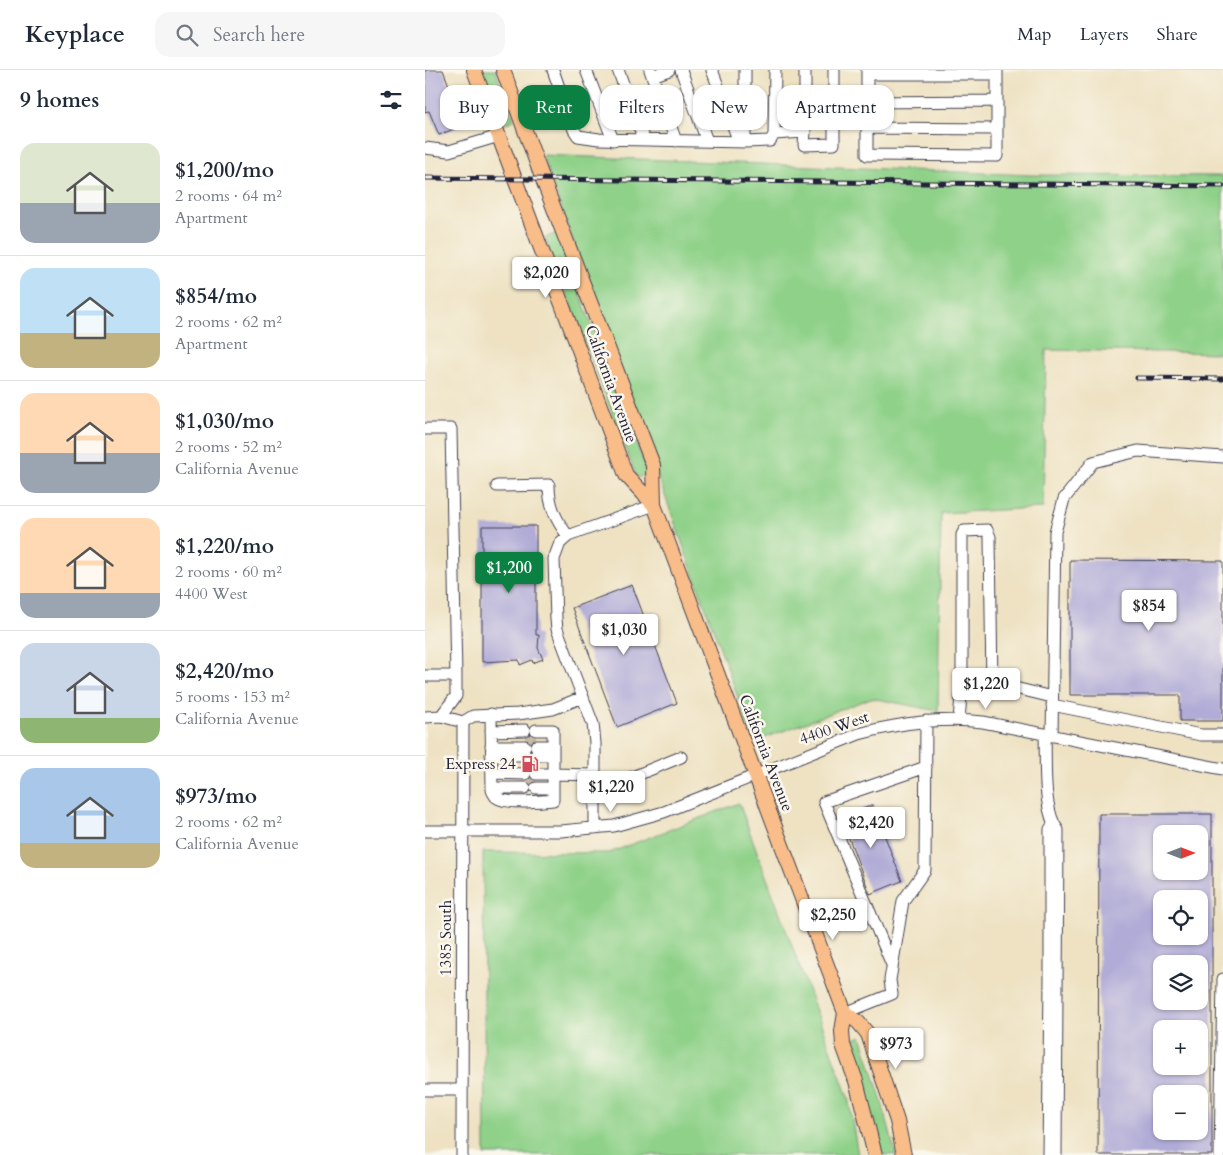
<!DOCTYPE html>
<html lang="en">
<head>
<meta charset="utf-8">
<style>
  :root { --surface:#fff; --page:#f6f6f7; --text:#1f2937; --muted:#747a83; --line:#e0e1e3; --accent:#0b8043 }
  body { margin:0; font-family:Cardo,serif; background:var(--page); color:var(--text); height:100vh; display:flex; flex-direction:column; font-size:19px; white-space:nowrap }
  * { box-sizing:border-box; margin:0 }
  p { font-size:16px; color:var(--muted) }
  .icon { flex:none; width:28px; height:28px; fill:none; stroke:currentColor; stroke-width:2; stroke-linecap:round; stroke-linejoin:round }
  .map { position:relative; flex:1; overflow:hidden }
  .side { display:flex; flex-direction:column; background:var(--surface); width:425px }
  .side>* { flex:none }
  .banner { position:absolute; left:15px; top:15px; width:475px; height:45px; display:flex; gap:10px }
  .needle { width:32px; rotate:90deg }
  .fabs { position:absolute; left:728px; top:755px; display:grid; gap:10px }
  .fabs a { display:grid; place-items:center; width:55px; height:55px; border-radius:10px; background:var(--surface); box-shadow:0 1px 4px #0004; font-size:25px }
  .price { position:absolute; translate:-50% -42px; padding:0 11px; border-radius:5px; background:#fff; color:#222; font-size:16px; line-height:32px; filter:drop-shadow(0 1px 2px #0008) }
  .price::after { content:''; position:absolute; left:50%; top:30px; width:15px; height:11px; margin-left:-8px; background:inherit; clip-path:polygon(0 0,100% 0,50% 100%) }
  .price.active { background:var(--accent); color:#fff }
  ul { padding:0; list-style:none }
  li { display:flex; align-items:center; gap:15px; height:125px; padding:0 20px }
  li+li { border-top:1px solid var(--line) }
  li span { display:grid; place-items:center; flex:none; width:140px; height:100px; border-radius:15px; color:#555 }
  li>.icon { margin-inline-start:auto }
  span .icon { width:60px; height:60px; fill:#fffc; stroke-width:1 }
  li b { font-size:21px }
  h2 { display:flex; justify-content:space-between; align-items:center; height:60px; padding:0 20px; font-size:21px }
  .tag { padding:0 18px; border-radius:15px; background:var(--surface); box-shadow:0 1px 4px #0004; font-size:18px; line-height:45px }
  .tag.active { background:var(--accent); color:#fff }
  header { display:flex; align-items:center; gap:30px; box-sizing:border-box; height:70px; padding:0 25px; background:var(--surface); border-bottom:1px solid var(--line) }
  header strong { font-size:24px }
  nav { display:flex; gap:28px; margin-inline-start:auto; font-size:18px }
  .search { width:350px; height:45px; background:var(--page); display:flex; align-items:center; gap:12px; box-sizing:border-box; padding:0 18px; border-radius:15px; color:var(--muted); font-size:19px }
  main { display:flex; flex:1; min-height:0 }
  .map>svg:first-child { display:block }
  .green { fill:#8fd189; stroke:#587a62 }
  .building { fill:#b1acd7; fill-rule:evenodd }
  .lines { fill:none; stroke-linecap:round; stroke-linejoin:round }
  .minor-tunnel { stroke:#c5bca8; stroke-width:11; stroke-dasharray:11 5.5; stroke-linecap:butt }
  .minor-casing { stroke:#413f4f; stroke-width:13 }
  .major-casing { stroke:#413f4f; stroke-width:16 }
  .minor { stroke:#fff; stroke-width:11 }
  .major { stroke:#f8bd89; stroke-width:14 }
  .rail-casing { stroke:#22223b; stroke-width:5 }
  .rail { stroke:#fbf7ec; stroke-width:3; stroke-dasharray:9; stroke-linecap:butt }
  .labels { text-anchor:middle; dominant-baseline:central; stroke-width:5; stroke-linejoin:round; paint-order:stroke }
  .street-label { font-size:16px; fill:#22223b; stroke:#fbf7ec }
  .poi-label { font-size:16px; fill:#22223b; stroke:#fbf7ec; text-anchor:end }
</style>
</head>
<body>
<header>
<strong>Keyplace</strong>
<div class="search"><svg class="icon" aria-label="search" viewBox="0 0 24 24"><circle cx="10" cy="10" r="6"/><path d="M15 15l6 6"/></svg>Search here</div>
<nav><a>Map</a><a>Layers</a><a>Share</a></nav>
</header>
<main>
<section class="side">
<h2>9 homes<svg class="icon" aria-label="filters" viewBox="0 0 24 24"><path d="M4 7h16M4 17h16"/><circle cx="9" cy="7" r="2"/><circle cx="15" cy="17" r="2"/></svg></h2>
<ul>
<li><span style="background:linear-gradient(#dfe7d0 60%,#9aa5b1 0)"><svg class="icon" aria-label="home" viewBox="0 0 24 24"><path d="M3 11l9-7 9 7M6 9v11h12V9"/></svg></span><div><b>$1,200/mo</b><p>2 rooms · 64 m²</p><p>Apartment</p></div></li>
<li><span style="background:linear-gradient(#bfe0f5 65%,#c2b280 0)"><svg class="icon" aria-label="home" viewBox="0 0 24 24"><path d="M3 11l9-7 9 7M6 9v11h12V9"/></svg></span><div><b>$854/mo</b><p>2 rooms · 62 m²</p><p>Apartment</p></div></li>
<li><span style="background:linear-gradient(#ffd9b3 60%,#9aa5b1 0)"><svg class="icon" aria-label="home" viewBox="0 0 24 24"><path d="M3 11l9-7 9 7M6 9v11h12V9"/></svg></span><div><b>$1,030/mo</b><p>2 rooms · 52 m²</p><p>California Avenue</p></div></li>
<li><span style="background:linear-gradient(#ffd9b3 75%,#9aa5b1 0)"><svg class="icon" aria-label="home" viewBox="0 0 24 24"><path d="M3 11l9-7 9 7M6 9v11h12V9"/></svg></span><div><b>$1,220/mo</b><p>2 rooms · 60 m²</p><p>4400 West</p></div></li>
<li><span style="background:linear-gradient(#c9d6e8 75%,#8fb573 0)"><svg class="icon" aria-label="home" viewBox="0 0 24 24"><path d="M3 11l9-7 9 7M6 9v11h12V9"/></svg></span><div><b>$2,420/mo</b><p>5 rooms · 153 m²</p><p>California Avenue</p></div></li>
<li><span style="background:linear-gradient(#a9c7e8 75%,#c2b280 0)"><svg class="icon" aria-label="home" viewBox="0 0 24 24"><path d="M3 11l9-7 9 7M6 9v11h12V9"/></svg></span><div><b>$973/mo</b><p>2 rooms · 62 m²</p><p>California Avenue</p></div></li>
</ul>
</section>
<div class="map">
<svg width="798" height="1085" viewBox="0 0 798 1085">
  <rect width="100%" height="100%" fill="#fbf7ec"/>
  <filter id="ink" filterUnits="userSpaceOnUse"><feTurbulence type="fractalNoise" baseFrequency=".02" numOctaves="2"/><feDisplacementMap in="SourceGraphic" scale="10" xChannelSelector="R" yChannelSelector="G"/><feConvolveMatrix kernelMatrix="1 2 1 2 8 2 1 2 1" color-interpolation-filters="sRGB"/></filter>
  <filter id="wash" filterUnits="userSpaceOnUse"><feTurbulence type="fractalNoise" baseFrequency=".0096" numOctaves="4" result="noise"/><feDisplacementMap in="SourceGraphic" scale="20" xChannelSelector="R" yChannelSelector="G"/><feGaussianBlur stdDeviation="1.12" result="paint"/><feColorMatrix in="noise" values="0 0 0 0 0 0 0 0 0 0 0 0 0 0 0 0 0 1.4 0 .05"/><feComposite in="paint" operator="in"/></filter>
  <g filter="url(#wash)">
    <rect width="100%" height="100%" fill="#eee2c3"/>
    <path class="green" d="M57,0h13l19,50 -12,5z
      M117,85l490,20 191,1v177l-177,-3 -3,158 -102,5 -3,198 -67,-13 -117,44z
      M132,163l91,241 -11,4 -92,-240z
      M314,733l109,294 10,58h-373l-2,-303 126,1z
      M436,966l19,59 16,60h-13l-16,-57 -18,-57z"/>
    <g id="blocks">
      <path class="building" d="M0,0h18l21,55 -25,10 -10,-24 -4,1z
        M57,456h54v109h3l-1,13 5,11 -10,4 -1,-3 -12,5 -1,-5 -37,2z
        M645,490l153,1v160h-43v-26h-110z
        M207,515l45,118 -60,24 -45,-119z
        M448,735l29,76 -32,13 -29,-77z
        M674,744h113v341h-114zM736,764h38v37h-38zM736,829h38v37h-38zM736,894h38v37h-38zM736,959h38v37h-38zM736,1024h38v37h-38z"/>
    </g>
  </g>
  <g filter="url(#ink)">
    <use href="#blocks" fill-opacity="0" stroke="#413f4f" stroke-width="1"/>
    <g class="lines">
      <path class="minor-tunnel" d="M100,668h11
        M100,710h11"/>
      <g class="minor-casing">
        <path id="minor" d="M128,0l21,60 4,6 21,3 146,3v-72
          M161,0l27,70
          M193,0l26,70
          M225,0l26,71
          M256,0l26,71
          M287,0l27,72
          M380,0v62
          M442,0v85l130,1v-86
          M442,4h130
          M227,6l17,-6
          M442,32l130,-1
          M442,58l130,1
          M349,64l31,-2 -1,13 30,-1v-74
          M320,72l25,-1 4,-6 1,-65
          M0,78l24,3 50,-15
          M0,359h26l5,247
          M72,416l52,-1c0,21 7,35 19,51
          M0,606h31v20l-15,20
          M539,620l-2,-8v-147l2,-4 23,-1 3,7 2,151
          M627,635l149,30h22
          M66,644l1,76c0,1 3,6 4,7 11,8 44,4 57,3v-26l41,1
          M0,647l16,-1 22,6
          M534,650l2,-24 5,-8h49l37,9
          M38,652l10,-6 45,-2 35,-5 30,-12
          M66,661l34,-1
          M620,664c1,28 -2,66 9,90
          M627,666l3,-204 9,-33 29,-37 45,-11 85,6
          M66,676h34
          M111,676h17
          M66,685h34
          M111,685h17
          M67,703l33,1
          M111,704h17v-44h-17
          M169,714l31,-4 56,-23
          M67,718h33
          M111,718h17
          M170,758v-85l-2,-19 -36,-95 -1,-10 -2,-60 6,-16 8,-7 86,-31
          M0,761h136l53,-5 50,-14 195,-78c41,-11 81,-17 124,-12l240,47
          M467,895l-68,-163 102,-35
          M420,943l47,-19 -2,-14 13,-79 22,-31 1,-149
          M0,1020h37
          M37,1085l1,-433
          M623,1085l2,-172v-154l4,-5 4,6 -2,325
          M795,1085l3,-176"/>
      </g>
      <g class="major-casing">
        <path id="major" d="M49,0l152,405 28,30
          M78,0l40,110 110,285 1,40 191,508 -3,18 1,14 13,36 19,74
          M420,943l13,9 10,12 29,87 7,34"/>
      </g>
      <use href="#minor" class="minor"/>
      <use href="#major" class="major"/>
      <g class="rail-casing">
        <path id="rail" d="M0,108l798,8
          M712,308l86,1"/>
      </g>
      <use href="#rail" class="rail"/>
    </g>
  </g>
  <defs>
    <g id="fuel-bare" transform="scale(1.35)"><path d="M-5.5-6h7V0h2V4h1.3V-2.5L3-4.5l.8-.8L6-3V5H2.5V1h-1V6h-7ZM-4.2-4.7v3.2H.2V-4.7Z" fill="#d1495b" stroke="#fbf7ec" stroke-width="2.5" paint-order="stroke"/></g>
  </defs>
  <g fill-rule="evenodd">
    <use href="#fuel-bare" x="105" y="694"/>
  </g>
  <g class="labels">
    <g class="street-label">
      <text transform="translate(186 314) rotate(70)">California Avenue</text>
      <text transform="translate(409 658) rotate(-19)">4400 West</text>
      <text transform="translate(341 683) rotate(69)">California Avenue</text>
      <text transform="translate(21 868) rotate(-90)">1385 South</text>
    </g>
    <g class="poi-label">
      <text x="91" y="694">Express 24</text>
    </g>
  </g>
</svg>
<div class="fabs">
<a><svg class="needle" viewBox="-14 -14 28 28"><path d="M0-13l5 13h-10z" fill="#e53935"/><path d="M0 13l5-13h-10z" fill="#747a83"/></svg></a>
<a><svg class="icon" aria-label="locate" viewBox="0 0 24 24"><circle cx="12" cy="12" r="6"/><path d="M12 2v4M12 18v4M2 12h4M18 12h4"/></svg></a>
<a><svg class="icon" aria-label="layers" viewBox="0 0 24 24"><path d="M12 4l9 5-9 5-9-5zM3 14l9 5 9-5"/></svg></a>
<a>+</a>
<a>−</a>
</div>
<b class="price" style="left:121px;top:229px">$2,020</b>
<b class="price active" style="left:84px;top:524px">$1,200</b>
<b class="price" style="left:724px;top:562px">$854</b>
<b class="price" style="left:199px;top:586px">$1,030</b>
<b class="price" style="left:561px;top:640px">$1,220</b>
<b class="price" style="left:186px;top:743px">$1,220</b>
<b class="price" style="left:446px;top:779px">$2,420</b>
<b class="price" style="left:408px;top:871px">$2,250</b>
<b class="price" style="left:471px;top:1000px">$973</b>
<div class="banner">
<a class="tag">Buy</a>
<a class="tag active">Rent</a>
<a class="tag">Filters</a>
<a class="tag">New</a>
<a class="tag">Apartment</a>
</div>
</div>
</main>
</body>
</html>
